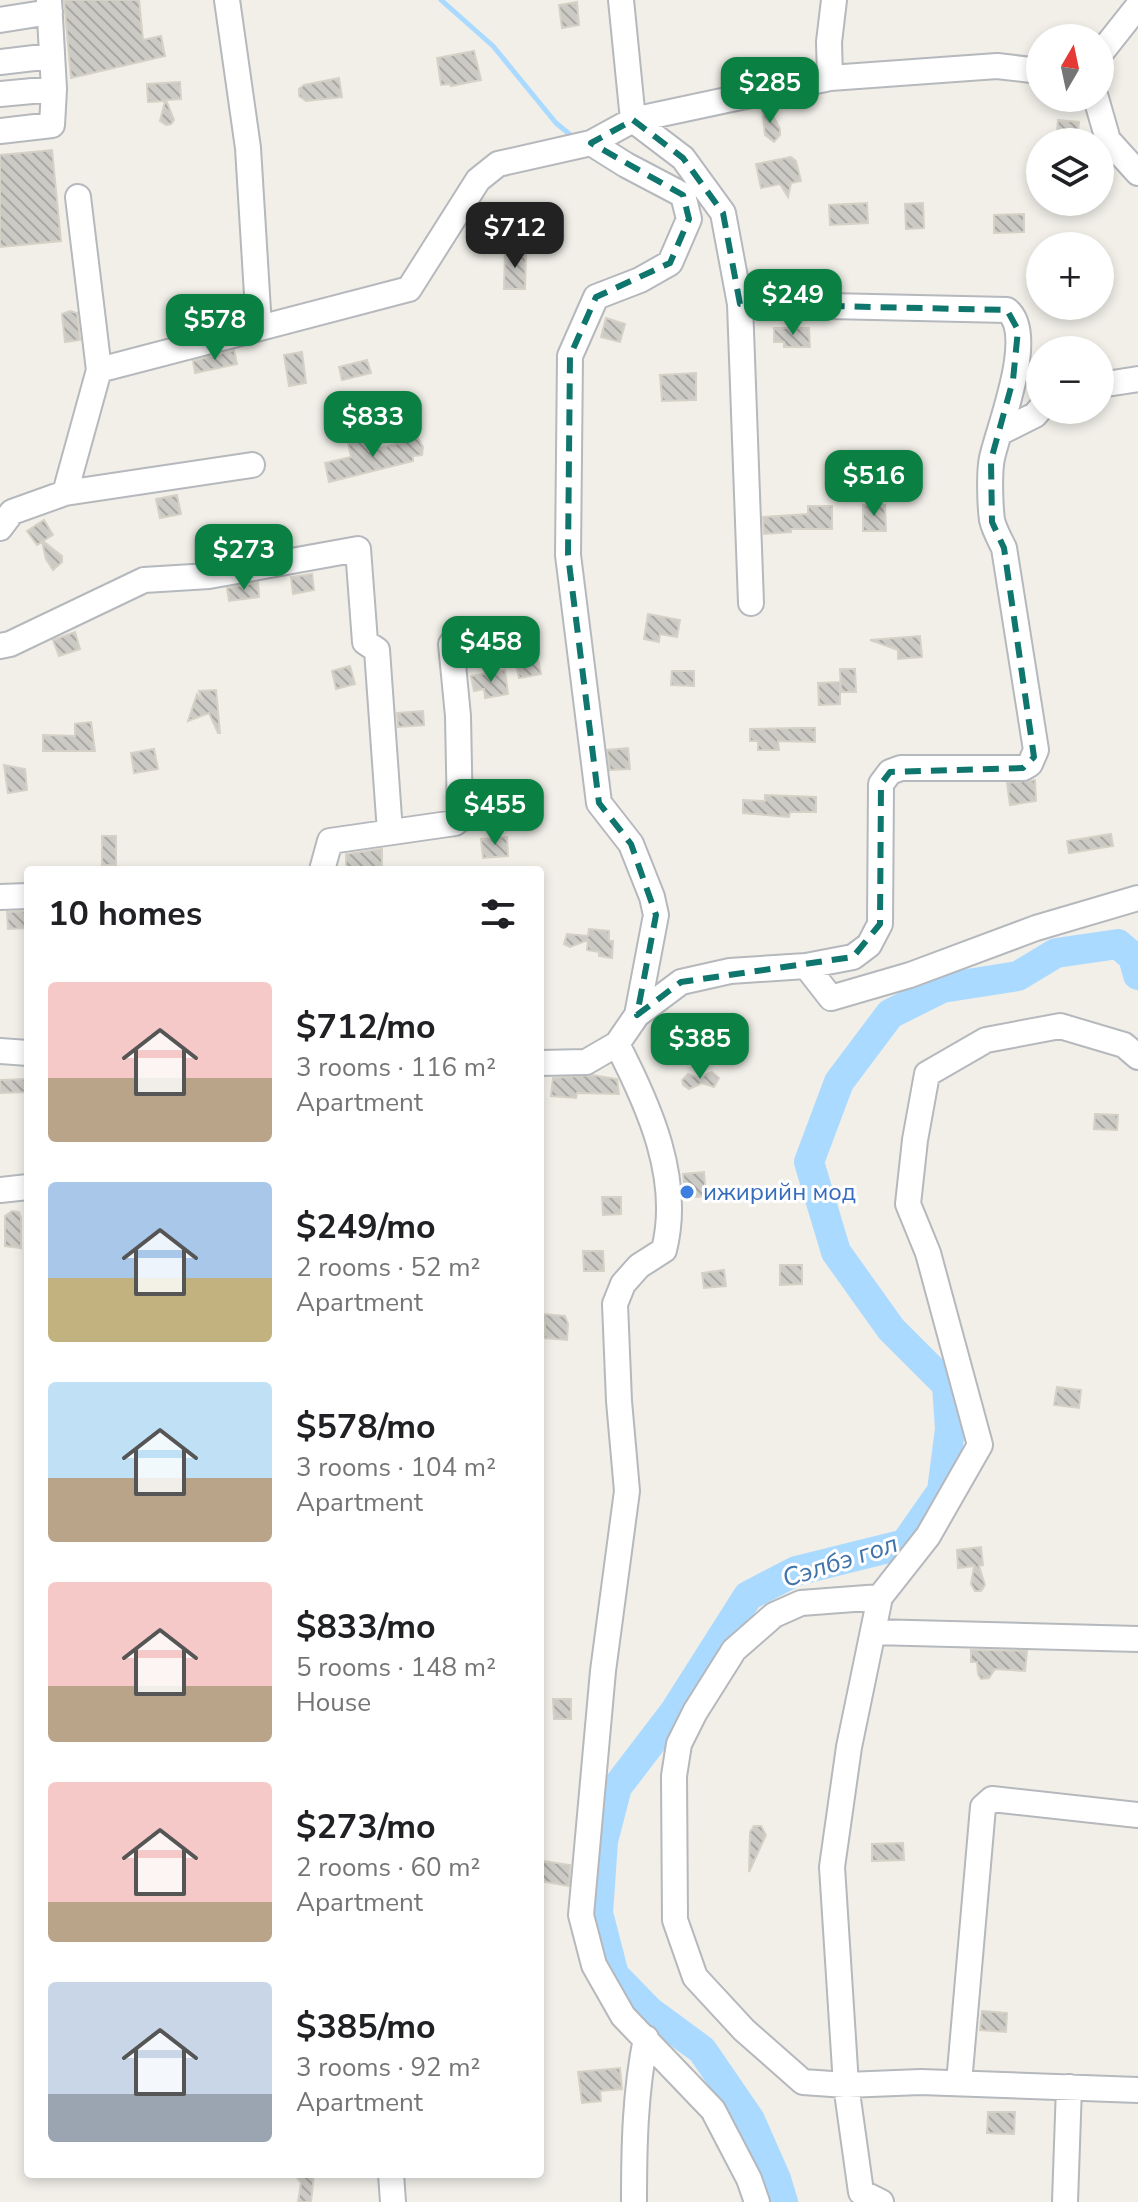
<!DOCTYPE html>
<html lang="en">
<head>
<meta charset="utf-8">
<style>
  :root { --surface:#fff; --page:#f2f2f2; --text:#202124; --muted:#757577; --accent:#0b8043 }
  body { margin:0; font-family:"Nunito Sans",sans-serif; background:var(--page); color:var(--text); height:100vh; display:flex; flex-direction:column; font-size:30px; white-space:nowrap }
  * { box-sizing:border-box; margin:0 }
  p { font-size:26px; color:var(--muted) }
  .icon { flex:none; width:44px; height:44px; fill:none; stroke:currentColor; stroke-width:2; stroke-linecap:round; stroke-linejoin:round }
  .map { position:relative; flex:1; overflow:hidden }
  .sheet { position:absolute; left:24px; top:866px; width:520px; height:1312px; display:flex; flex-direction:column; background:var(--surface); border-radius:8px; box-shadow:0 4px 12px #0003 }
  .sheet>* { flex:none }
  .needle { width:52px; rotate:9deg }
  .controls { position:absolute; left:1026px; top:24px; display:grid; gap:16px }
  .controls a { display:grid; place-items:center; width:88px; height:88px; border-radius:50%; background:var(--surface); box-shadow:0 4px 12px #0003; font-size:40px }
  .price { position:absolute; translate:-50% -68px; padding:0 18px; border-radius:16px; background:var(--accent); color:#fff; font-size:26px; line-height:52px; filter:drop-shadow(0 2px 4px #0008) }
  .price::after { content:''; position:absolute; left:50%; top:48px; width:24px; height:18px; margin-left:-12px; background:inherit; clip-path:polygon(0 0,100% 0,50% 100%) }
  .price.on { background:#222; color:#fff }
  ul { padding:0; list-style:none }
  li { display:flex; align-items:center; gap:24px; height:200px; padding:0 24px }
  li span { display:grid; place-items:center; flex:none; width:224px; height:160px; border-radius:8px; color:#555 }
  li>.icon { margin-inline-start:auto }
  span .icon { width:96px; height:96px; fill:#fffc; stroke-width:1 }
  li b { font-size:34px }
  h2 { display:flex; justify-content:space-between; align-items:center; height:96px; padding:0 24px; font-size:34px }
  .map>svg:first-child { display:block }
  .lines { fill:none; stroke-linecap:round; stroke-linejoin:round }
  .stream { stroke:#aadaff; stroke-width:5 }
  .river { stroke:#aadaff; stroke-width:30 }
  .building { fill:url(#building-back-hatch); stroke:#d6d1c6; stroke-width:2 }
  .minor-casing { stroke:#b5b8bc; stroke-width:28 }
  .minor { stroke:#fff; stroke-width:24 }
  .marked { fill:none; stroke:#0f766e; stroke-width:6; stroke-dasharray:16 10; stroke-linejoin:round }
  .shop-dot { fill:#3f7fe0; stroke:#fff; stroke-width:3 }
  .labels { text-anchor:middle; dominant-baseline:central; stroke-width:6; stroke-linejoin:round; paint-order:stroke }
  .shop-label { font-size:24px; fill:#366cbe; stroke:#fff; text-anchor:start }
  .water-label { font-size:26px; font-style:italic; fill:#4174aa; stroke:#fff }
</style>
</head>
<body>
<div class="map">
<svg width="1138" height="2202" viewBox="0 0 1138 2202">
  <defs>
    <pattern id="building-back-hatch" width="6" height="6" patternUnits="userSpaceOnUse" patternTransform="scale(2)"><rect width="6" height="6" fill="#cccac5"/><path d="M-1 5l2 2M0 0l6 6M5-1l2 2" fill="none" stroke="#a9a8a4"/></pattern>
  </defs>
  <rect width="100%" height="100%" fill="#f1efe8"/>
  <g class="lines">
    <path class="stream" d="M441,0l52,46 63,77 17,14"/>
    <path class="river" d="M783,2202l-7,-23 -26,-59 -48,-70 -53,-39 -35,-36 -16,-62 5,-72 14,-54 58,-76 73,-115 48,-25 109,-27 37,-53 8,-62 -3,-44 -56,-56 -55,-77 -27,-90 30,-80 51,-68 52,-26 76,-12 38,-23 62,-9 15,13 5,18"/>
  </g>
  <path class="building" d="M64,0h75l4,40 18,-4 4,20 -94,22z
    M577,2l2,23 -17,3 -3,-23z
    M474,51l7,29 -30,6 -1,-2 -9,1 -4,-27z
    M339,78l3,19 -36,4 -7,-5v-7l5,-4z
    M180,82l1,17 -15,1 8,20 -3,4 -5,1 -6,-4 5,-20 -17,1 -1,-18z
    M768,106l12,23v6l-6,7 -9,-7 -3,-27z
    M1058,120l21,2 -2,20h-21z
    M52,150l9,91 -61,6v-92z
    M791,157l5,4 5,20 -10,2 -3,14 -8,-13 -19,4 -5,-24z
    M867,203l1,20 -38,2 -1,-20z
    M923,203l1,25 -18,1 -1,-25z
    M1024,214v18l-30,1v-18z
    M505,251l21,1 -1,37h-21z
    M70,311l7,2 3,27 -15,2 -3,-28z
    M606,318l19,6 -5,18 -19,-5z
    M774,328h35l1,19h-26v-5h-10z
    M234,350l3,14 -42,9 -2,-12z
    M302,352l4,31 -17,3 -5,-31z
    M367,360l4,13 -29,7 -3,-13z
    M696,373v27l-34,1 -2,-26z
    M418,438l5,9 -1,8 -9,1v5l-84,21 -4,-19 26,-6 -3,-14 18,-4 3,12z
    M177,495l4,19 -21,4 -4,-19z
    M863,505h22l1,26h-23z
    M808,506h24v23h-41v3l-27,2 -1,-17 45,-3z
    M44,520l9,15 -10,6 19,15v6l-9,8 -7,-11 -4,-17 -5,3 -10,-14z
    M312,574l2,16 -21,4 -2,-17z
    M258,582l1,15 -30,4 -2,-13z
    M648,614l32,6 -3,17 -17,-3 -1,8 -15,-3z
    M75,632l5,17 -21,7 -6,-16z
    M920,636l2,21 -24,2v-9l-28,-10z
    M538,659l3,15 -22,4 -3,-15z
    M350,666l5,18 -19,5 -4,-18z
    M840,669h15l1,23h-15z
    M505,670l3,24 -23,4 -1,-9 -10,2 -3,-15z
    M672,671h22v15l-23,-1z
    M840,682v22l-21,1 -1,-22z
    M216,690l4,43h-2l-9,-20 -21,8 9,-27 6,6 -4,-9z
    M423,711l1,14 -26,2 -1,-14z
    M91,722l4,29h-52v-16l32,1v-12z
    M800,728h15v14l-37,-1 1,9h-21v-9h-8v-12z
    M628,748l2,21 -20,1 -3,-20z
    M154,749l4,20 -24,4 -3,-20z
    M4,765l21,4 2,21 -19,3z
    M1035,780l1,21 -26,4 -3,-22z
    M765,795l51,2v15h-26l-1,5 -46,-4v-13l22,1z
    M1111,834l2,12 -44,7 -2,-12z
    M102,836h14v29h-14z
    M507,837l1,19 -25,2 -2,-19z
    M382,849v20l-36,1v-16z
    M28,911v17l-20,1 -1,-17z
    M589,929l20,2v10h4l-1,17 -13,-2v-4l-12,-2 1,-10 -18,7 -6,-3 3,-10 21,2z
    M712,1072l7,6 -5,9 -12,-4 -13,6 -6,-4 -1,-5 6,-6 11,4z
    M592,1075l25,4 2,15 -42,-1 -1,5 -25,-2 2,-18z
    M27,1079l1,13 -28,1v-13z
    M1095,1114l23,1 -1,15 -23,-1z
    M704,1172l2,24 -21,2 -2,-24z
    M602,1197h19v17l-18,1z
    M12,1211l7,1 2,6v30l-16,-2v-30z
    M583,1251h20l1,20h-20z
    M780,1265h22v19l-22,1z
    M724,1270l2,16 -22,2 -2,-15z
    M542,1314l23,2 3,8 -1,16 -23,-2 1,-13z
    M1057,1387l24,3 -2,18 -25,-3z
    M981,1547l2,18 -4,1 6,19 -4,6h-6l-4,-7 3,-18 -16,2 -1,-18z
    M971,1650l56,1 -2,20 -30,-2 -6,9 -8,1 -3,-5 -1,-12h-6z
    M553,1699h18v20h-17z
    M754,1826h7l5,9 -17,37 1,-40z
    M903,1843l1,17 -32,1v-17z
    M543,1861l27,4 -1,21 -29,-5z
    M982,2011l25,2 -1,19 -26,-2z
    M620,2068l2,21 -22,2 1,10 -19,2 -4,-31z
    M988,2112h27l-1,22 -27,-1z
    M294,2174h20l-3,28h-13l3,-19z"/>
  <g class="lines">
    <g class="minor-casing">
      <path id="minor" d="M227,0l21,148 11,179
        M621,0l12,120 50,38 40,55 17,91 11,299
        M0,20l50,-8
        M1100,54l38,-48
        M0,62l51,-6
        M830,78l-1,-36 5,-42
        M0,94l54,-5
        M1096,98l12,42 30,33
        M0,131l52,-6 2,-36 -5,-89
        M591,143l35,22 57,30 6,24 -19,44 -30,17 -44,17 -26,59 -2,199 31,248 32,41 21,53 4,18 -19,100
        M78,197l21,173
        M1100,385l38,-6
        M1001,432l34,-17 5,-6
        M65,493l34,-123 310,-81 69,-109 20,-16 93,-21 42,-23 197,-42 167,-12 43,5
        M0,528l12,-16 53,-19 187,-28
        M0,646l10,-2 134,-64 65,-4 149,-27 7,93 12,8 13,182
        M322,870l8,-29 125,-18 5,-4 -2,-103 -7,-72
        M0,897l28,-1
        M806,966l25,32 79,-23 126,-47 102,-30
        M617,1044l20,-29 44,-33 49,-11 76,-5 47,-9 16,-12 11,-21 1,-140 9,-12 11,-4h122l7,-4 6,-14 -32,-202c-4,-8 -10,-19 -12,-28 -2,-15 -3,-48 0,-62 7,-32 45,-124 15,-148l-267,-6
        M0,1051l28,2
        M540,1063l46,-1 31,-18c32,62 65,135 47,206l-25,16 -16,18 -8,20 4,97 8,90 -24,180 -22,244 13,50 29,51 90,94 36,69 8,23
        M0,1190l28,-3
        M880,1597l-79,6 -27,12 -40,35 -39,62 -16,32 -5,32 1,144 20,57 49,53 59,52 43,3 75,-3 217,8
        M873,1632l265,7
        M959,2083l24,-276 9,-8 146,16
        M391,2174l2,28
        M634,2202c0,-56 1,-109 12,-164
        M881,2202l-20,-10 -15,-107 -14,-218 17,-120 31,-150 48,-61 52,-91 -52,-192 -20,-49 7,-64 12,-66 59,-34 74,-14 64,19 14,12
        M1065,2202l4,-115"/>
    </g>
    <use href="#minor" class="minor"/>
  </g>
  <path class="marked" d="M633,120l50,38 40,55 17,91 267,6 11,20 -5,50 -22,80 1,62 12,26 30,209 -11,11 -133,4 -9,12 -1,140 -27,33 -172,25 -44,33 19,-100 -25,-71 -32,-41 -31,-248 2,-199 26,-59 74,-34 19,-44 -6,-24 -92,-52z"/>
  <circle class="shop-dot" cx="687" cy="1192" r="8"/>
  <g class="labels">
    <g class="shop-label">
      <text x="703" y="1192">ижирийн мод</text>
    </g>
    <g class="water-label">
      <text transform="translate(840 1561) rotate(-18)">Сэлбэ гол</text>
    </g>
  </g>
</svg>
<div class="controls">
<a><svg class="needle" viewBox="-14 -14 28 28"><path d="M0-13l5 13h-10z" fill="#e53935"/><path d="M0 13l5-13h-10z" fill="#757577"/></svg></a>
<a><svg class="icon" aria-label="layers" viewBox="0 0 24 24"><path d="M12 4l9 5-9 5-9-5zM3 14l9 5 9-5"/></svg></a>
<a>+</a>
<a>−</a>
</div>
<b class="price" style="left:770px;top:125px">$285</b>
<b class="price on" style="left:515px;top:270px">$712</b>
<b class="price" style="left:793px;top:337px">$249</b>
<b class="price" style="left:215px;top:362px">$578</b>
<b class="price" style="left:373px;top:459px">$833</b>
<b class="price" style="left:874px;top:518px">$516</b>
<b class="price" style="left:244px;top:592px">$273</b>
<b class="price" style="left:491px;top:684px">$458</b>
<b class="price" style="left:495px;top:847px">$455</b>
<b class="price" style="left:700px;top:1081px">$385</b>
<section class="sheet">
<h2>10 homes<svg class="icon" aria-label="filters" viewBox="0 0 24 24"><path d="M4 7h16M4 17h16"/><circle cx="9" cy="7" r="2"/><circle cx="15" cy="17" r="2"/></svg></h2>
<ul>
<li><span style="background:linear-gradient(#f6c9c9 60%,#b9a48a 0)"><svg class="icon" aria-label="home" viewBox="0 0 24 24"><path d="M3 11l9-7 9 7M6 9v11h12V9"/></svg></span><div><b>$712/mo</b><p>3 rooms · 116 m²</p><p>Apartment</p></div></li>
<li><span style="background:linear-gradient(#a9c7e8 60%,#c2b280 0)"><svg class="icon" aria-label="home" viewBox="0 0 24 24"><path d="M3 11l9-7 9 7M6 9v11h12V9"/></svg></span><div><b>$249/mo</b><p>2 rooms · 52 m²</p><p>Apartment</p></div></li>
<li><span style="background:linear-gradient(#bfe0f5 60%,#b9a48a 0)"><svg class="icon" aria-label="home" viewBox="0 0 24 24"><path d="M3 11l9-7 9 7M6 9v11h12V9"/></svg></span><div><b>$578/mo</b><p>3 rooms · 104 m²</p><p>Apartment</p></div></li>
<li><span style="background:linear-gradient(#f6c9c9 65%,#b9a48a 0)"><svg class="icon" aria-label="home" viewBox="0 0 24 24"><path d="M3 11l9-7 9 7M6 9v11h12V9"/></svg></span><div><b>$833/mo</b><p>5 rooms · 148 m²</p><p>House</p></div></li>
<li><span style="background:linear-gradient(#f6c9c9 75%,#b9a48a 0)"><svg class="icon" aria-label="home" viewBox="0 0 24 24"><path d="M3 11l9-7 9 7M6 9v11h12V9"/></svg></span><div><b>$273/mo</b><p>2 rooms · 60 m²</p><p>Apartment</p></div></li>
<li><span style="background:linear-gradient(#c9d6e8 70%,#9aa5b1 0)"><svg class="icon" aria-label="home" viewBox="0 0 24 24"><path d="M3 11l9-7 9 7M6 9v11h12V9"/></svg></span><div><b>$385/mo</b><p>3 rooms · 92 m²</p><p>Apartment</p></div></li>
</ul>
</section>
</div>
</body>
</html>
